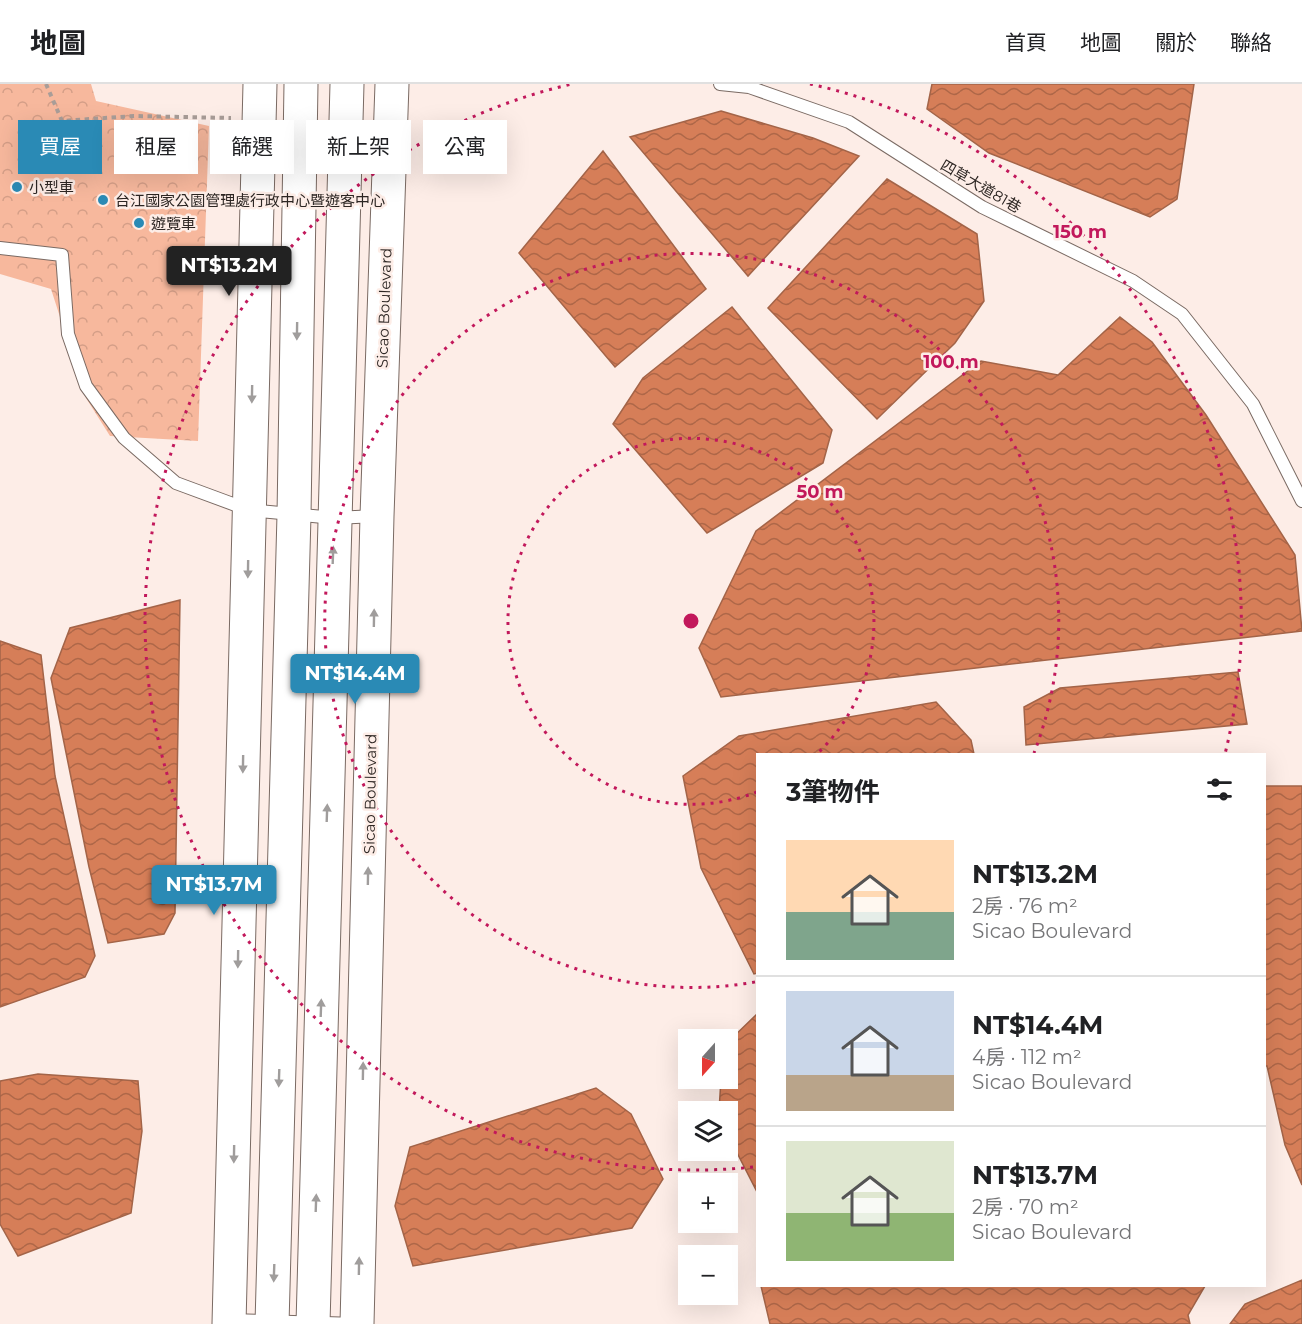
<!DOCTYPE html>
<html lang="zh-TW">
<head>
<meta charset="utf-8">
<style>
  :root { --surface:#fff; --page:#f6f6f6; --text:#202124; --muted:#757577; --line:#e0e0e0; --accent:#2a8ab5 }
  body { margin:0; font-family:Montserrat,"Noto Sans TC",sans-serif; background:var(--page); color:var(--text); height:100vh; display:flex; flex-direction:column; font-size:22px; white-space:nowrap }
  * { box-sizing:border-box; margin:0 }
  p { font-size:20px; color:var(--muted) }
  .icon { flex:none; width:33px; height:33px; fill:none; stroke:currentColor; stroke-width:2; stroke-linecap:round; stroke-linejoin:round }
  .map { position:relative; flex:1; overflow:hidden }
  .panel { position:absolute; left:756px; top:669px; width:510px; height:534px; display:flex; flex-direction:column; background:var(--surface); border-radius:0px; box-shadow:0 6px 24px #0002 }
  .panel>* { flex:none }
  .top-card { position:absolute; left:18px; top:36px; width:570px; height:54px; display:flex; gap:12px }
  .needle { width:39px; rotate:201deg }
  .tools { position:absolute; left:678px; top:945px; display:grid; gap:12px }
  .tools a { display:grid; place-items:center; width:60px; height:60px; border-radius:0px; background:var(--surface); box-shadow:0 6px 24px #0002; font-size:30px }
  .price { position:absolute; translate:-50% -51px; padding:0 14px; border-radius:6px; background:var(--accent); color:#fff; font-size:20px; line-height:39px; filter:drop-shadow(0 2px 3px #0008) }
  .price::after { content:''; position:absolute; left:50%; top:36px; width:18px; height:14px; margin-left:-9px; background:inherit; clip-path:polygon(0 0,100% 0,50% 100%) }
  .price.on { background:#222; color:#fff }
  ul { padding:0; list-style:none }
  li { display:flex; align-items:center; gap:18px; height:150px; padding:0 30px }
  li+li { border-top:2px solid var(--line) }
  li span { display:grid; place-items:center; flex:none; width:168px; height:120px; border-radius:0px; color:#555 }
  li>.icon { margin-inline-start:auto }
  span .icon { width:72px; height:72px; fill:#fffc; stroke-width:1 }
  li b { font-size:26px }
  h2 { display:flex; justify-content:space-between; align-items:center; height:72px; padding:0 30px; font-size:26px }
  .chip { padding:0 21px; border-radius:0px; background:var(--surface); box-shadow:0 6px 24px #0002; font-size:21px; line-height:54px }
  .chip.on { background:var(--accent); color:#fff }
  header { display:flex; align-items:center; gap:36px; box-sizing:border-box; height:84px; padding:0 30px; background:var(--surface); border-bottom:2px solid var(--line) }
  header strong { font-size:28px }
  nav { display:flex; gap:33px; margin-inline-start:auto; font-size:21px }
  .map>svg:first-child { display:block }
  .forest { fill:url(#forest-crowns) }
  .water { fill:url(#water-waves); stroke:#a36448; stroke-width:1.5 }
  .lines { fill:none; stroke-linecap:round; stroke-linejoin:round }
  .lane-casing { stroke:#7a6a63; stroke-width:14 }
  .secondary-casing { stroke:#7a6a63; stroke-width:35 }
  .path { stroke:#a99d98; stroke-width:4; stroke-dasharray:4.5 4.5; stroke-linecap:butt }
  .lane { stroke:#fff; stroke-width:12 }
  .secondary { stroke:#fff; stroke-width:33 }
  .oneway { fill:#a09d9c }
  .ring { fill:none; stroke:#c2185b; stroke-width:3; stroke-dasharray:3 6 }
  .poi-dot { fill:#2a8ab5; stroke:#fdede7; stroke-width:2 }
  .labels { text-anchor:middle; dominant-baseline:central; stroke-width:5; stroke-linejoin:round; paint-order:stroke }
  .street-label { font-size:15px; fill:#2d2623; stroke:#fdede7 }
  .poi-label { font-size:15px; fill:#2d2623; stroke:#fdede7; text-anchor:start }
  .centre { fill:#c2185b; stroke:#fdede7; stroke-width:3 }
  .ring-label { font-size:18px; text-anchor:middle; font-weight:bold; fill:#c2185b; stroke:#fdede7; stroke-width:5; stroke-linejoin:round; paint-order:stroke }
</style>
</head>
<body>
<header>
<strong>地圖</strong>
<nav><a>首頁</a><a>地圖</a><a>關於</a><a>聯絡</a></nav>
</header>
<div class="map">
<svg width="1302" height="1240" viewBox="0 0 1302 1240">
  <defs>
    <pattern id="forest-crowns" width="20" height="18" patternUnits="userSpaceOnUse" patternTransform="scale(1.5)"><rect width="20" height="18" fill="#f7b89d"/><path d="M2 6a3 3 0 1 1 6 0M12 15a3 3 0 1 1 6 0" fill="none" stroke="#d49e87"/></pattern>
    <pattern id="water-waves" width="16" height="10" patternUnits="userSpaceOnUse" patternTransform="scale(1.5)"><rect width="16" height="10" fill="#d67e58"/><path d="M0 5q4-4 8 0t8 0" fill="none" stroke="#ae6748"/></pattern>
  </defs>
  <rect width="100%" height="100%" fill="#fdede7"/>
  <path class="forest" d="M0,0h91l5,17 113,25 -11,315 -88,-5 -24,-38 -35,-109 -51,-15z"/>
  <path class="water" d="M932,0h262l-17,115 -27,18 -161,-64 -62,-44z
    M721,27l92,27 46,18 -111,120 -118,-139z
    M603,67l103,138 -91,78 -96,-114z
    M887,95l90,55 7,67 -29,42 -78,76 -109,-111z
    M732,223l100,123 -9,33 -116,70 -94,-109 30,-46z
    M1120,233l32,25 54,73 89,140 7,76 -581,66 -22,-49 57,-117 225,-170 77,14z
    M180,516l-5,313 -11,21 -56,9 -19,-76 -38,-189 19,-50z
    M0,557l41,14 14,121 40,180 -10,21 -85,30z
    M1238,588l9,52 -221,21 -2,-38 36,-19z
    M936,618l35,38 3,14h-216v219l-4,1 -53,-106 -18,-92 56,-40z
    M1265,702h37v399l-17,-40 -18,-79h-2z
    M757,930v178l-29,-57v-23l-9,-1 2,-32 7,-1v-36z
    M38,990l100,7 4,50 -11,82 -113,43 -18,-32v-143z
    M596,1004l35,26 32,65 -31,49 -219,38 -18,-60 15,-59z
    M1302,1196v44h-72l15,-20z
    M761,1202h444l-17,29 2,9h-420z"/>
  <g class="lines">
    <g class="lane-casing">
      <path id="lane" d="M720,0l29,3 100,35 133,85 151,74 49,33 71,90 49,97
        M0,164l62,7 6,79 18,52 38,52 52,45 73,27 85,8 43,-2
        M230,1236l126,4"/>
    </g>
    <g class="secondary-casing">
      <path id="secondary" d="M229,1240l31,-1240
        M272,1240l22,-809 7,-431
        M313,1240l34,-1240
        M357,1240l20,-808 15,-432"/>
    </g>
    <path class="path" d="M46,0l16,37 72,-5 97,2"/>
    <use href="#lane" class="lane"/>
    <use href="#secondary" class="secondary"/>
  </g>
  <defs><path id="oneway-solid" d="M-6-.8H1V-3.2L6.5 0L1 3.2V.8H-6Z" transform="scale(1.5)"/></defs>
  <g class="oneway">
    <use href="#oneway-solid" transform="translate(297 247) rotate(91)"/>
    <use href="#oneway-solid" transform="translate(252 310) rotate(91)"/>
    <use href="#oneway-solid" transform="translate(333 471) rotate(-88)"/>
    <use href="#oneway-solid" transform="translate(248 485) rotate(91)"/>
    <use href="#oneway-solid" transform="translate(374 534) rotate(-89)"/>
    <use href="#oneway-solid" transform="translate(243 680) rotate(91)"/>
    <use href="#oneway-solid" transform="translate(327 729) rotate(-88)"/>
    <use href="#oneway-solid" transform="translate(368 792) rotate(-89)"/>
    <use href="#oneway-solid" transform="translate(238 875) rotate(91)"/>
    <use href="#oneway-solid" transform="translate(321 924) rotate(-88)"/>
    <use href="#oneway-solid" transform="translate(363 987) rotate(-89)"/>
    <use href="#oneway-solid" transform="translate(279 994) rotate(92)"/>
    <use href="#oneway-solid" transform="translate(234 1070) rotate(91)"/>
    <use href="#oneway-solid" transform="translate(316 1119) rotate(-88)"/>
    <use href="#oneway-solid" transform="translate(359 1182) rotate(-89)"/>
    <use href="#oneway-solid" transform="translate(274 1189) rotate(92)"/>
  </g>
  <g class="ring">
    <path d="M757 708A183 183 0 1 1 817 670"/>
    <path d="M755 898A367 367 0 1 1 1034 669"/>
    <path d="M753 1083A550 550 0 0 1 572 0M810 0A550 550 0 0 1 1225 670"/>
  </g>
  <g class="poi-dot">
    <circle cx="17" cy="103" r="6"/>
    <circle cx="103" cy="116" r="6"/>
    <circle cx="139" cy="139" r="6"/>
  </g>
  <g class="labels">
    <g class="street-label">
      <text transform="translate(981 102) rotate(30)">四草大道81巷</text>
      <text transform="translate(384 224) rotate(-88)">Sicao Boulevard</text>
      <text transform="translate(370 710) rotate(-89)">Sicao Boulevard</text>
    </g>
    <g class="poi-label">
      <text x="29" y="103">小型車</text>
      <text x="115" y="116">台江國家公園管理處行政中心暨遊客中心</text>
      <text x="151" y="139">遊覽車</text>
    </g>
  </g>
  <circle cx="691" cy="537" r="9" class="centre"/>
  <g class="ring-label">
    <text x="1080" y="154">150 m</text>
    <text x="951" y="284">100 m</text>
    <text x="820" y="414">50 m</text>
  </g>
</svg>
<div class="tools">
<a><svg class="needle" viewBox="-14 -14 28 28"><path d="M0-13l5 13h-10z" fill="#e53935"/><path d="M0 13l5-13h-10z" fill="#757577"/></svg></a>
<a><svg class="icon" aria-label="layers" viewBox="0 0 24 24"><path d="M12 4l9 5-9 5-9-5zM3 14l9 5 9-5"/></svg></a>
<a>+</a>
<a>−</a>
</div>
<b class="price on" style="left:229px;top:213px">NT$13.2M</b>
<b class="price" style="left:355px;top:621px">NT$14.4M</b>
<b class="price" style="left:214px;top:832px">NT$13.7M</b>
<div class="top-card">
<a class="chip on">買屋</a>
<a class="chip">租屋</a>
<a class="chip">篩選</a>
<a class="chip">新上架</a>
<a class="chip">公寓</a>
</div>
<section class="panel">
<h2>3筆物件<svg class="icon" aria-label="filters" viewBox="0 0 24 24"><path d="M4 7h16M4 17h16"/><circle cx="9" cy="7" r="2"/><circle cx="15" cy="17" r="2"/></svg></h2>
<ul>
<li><span style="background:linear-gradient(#ffd9b3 60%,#7fa58c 0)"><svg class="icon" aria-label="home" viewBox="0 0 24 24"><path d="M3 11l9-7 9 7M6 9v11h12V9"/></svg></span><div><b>NT$13.2M</b><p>2房 · 76 m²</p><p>Sicao Boulevard</p></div></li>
<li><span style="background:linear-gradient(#c9d6e8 70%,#b9a48a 0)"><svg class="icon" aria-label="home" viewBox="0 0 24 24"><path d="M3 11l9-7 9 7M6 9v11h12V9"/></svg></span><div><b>NT$14.4M</b><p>4房 · 112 m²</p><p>Sicao Boulevard</p></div></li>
<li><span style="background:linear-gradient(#dfe7d0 60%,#8fb573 0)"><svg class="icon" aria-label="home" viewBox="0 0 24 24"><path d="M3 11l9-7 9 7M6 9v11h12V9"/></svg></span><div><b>NT$13.7M</b><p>2房 · 70 m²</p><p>Sicao Boulevard</p></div></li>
</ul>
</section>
</div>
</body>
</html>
